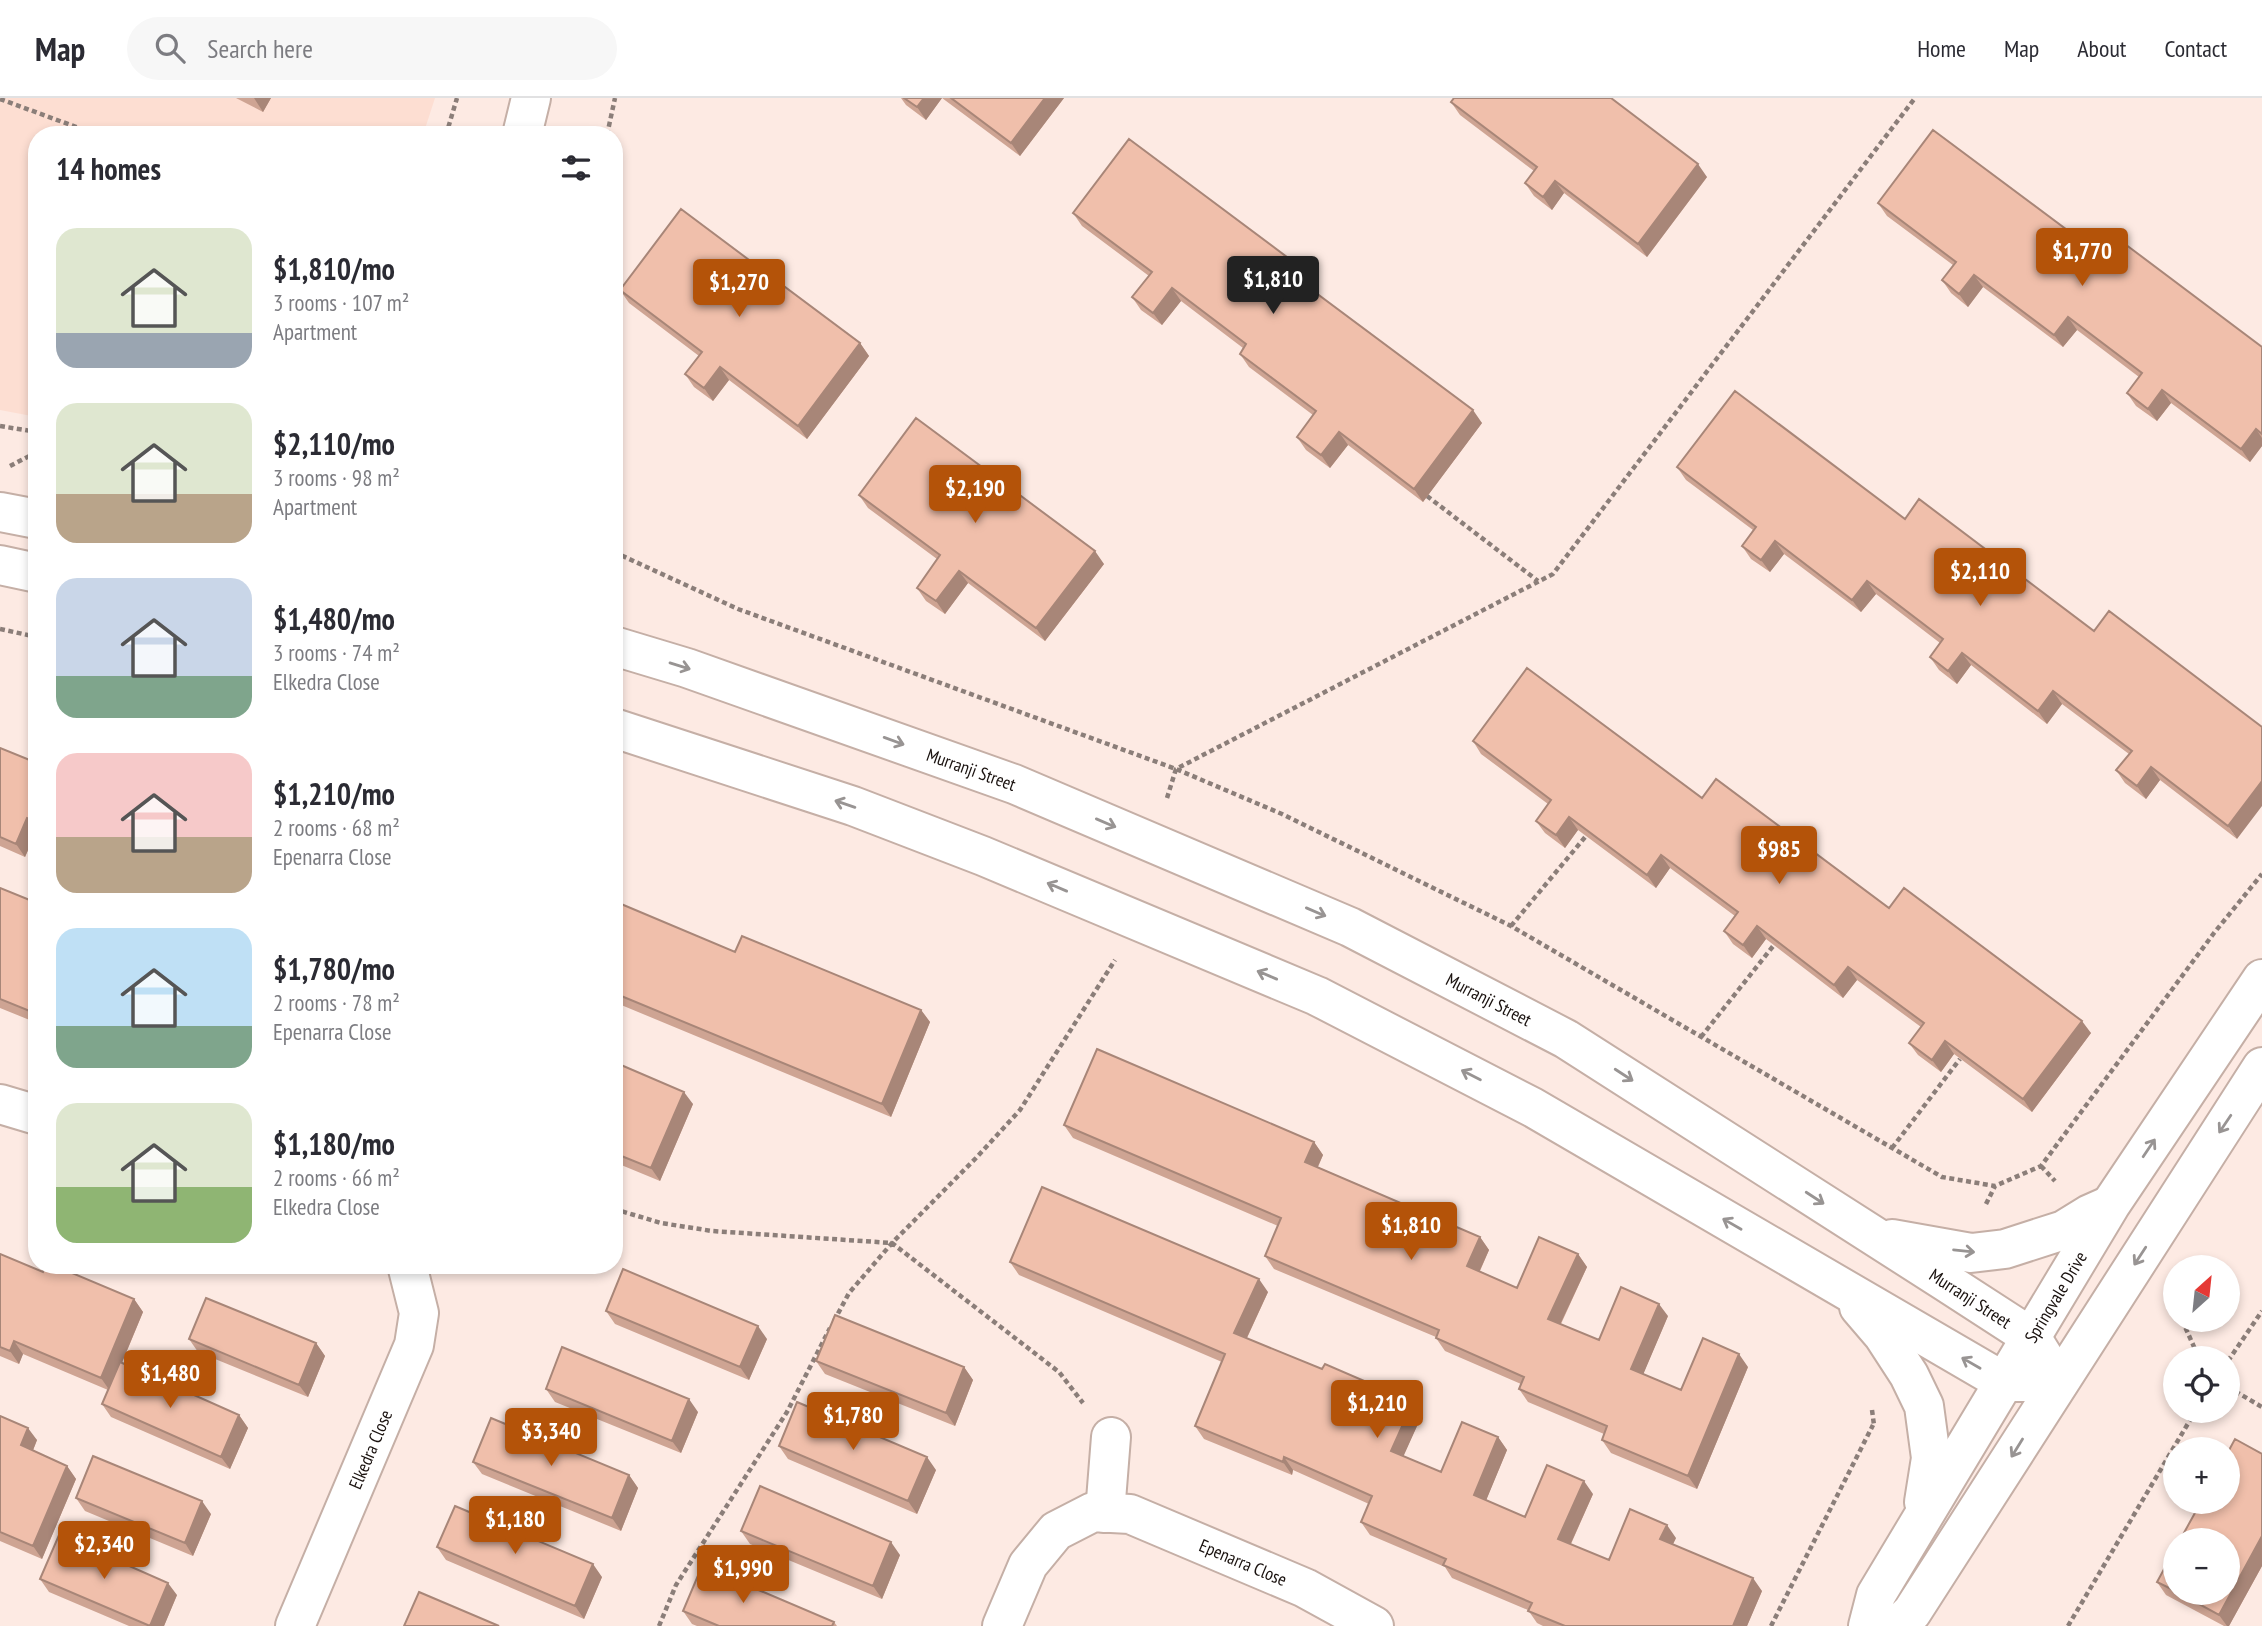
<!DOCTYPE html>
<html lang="en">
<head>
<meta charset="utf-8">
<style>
  :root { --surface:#fff; --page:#f7f7f7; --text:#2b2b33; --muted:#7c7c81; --line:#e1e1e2; --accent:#b45309 }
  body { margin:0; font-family:"PT Sans Narrow",sans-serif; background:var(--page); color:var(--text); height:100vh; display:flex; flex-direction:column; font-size:26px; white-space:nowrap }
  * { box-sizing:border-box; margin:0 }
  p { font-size:23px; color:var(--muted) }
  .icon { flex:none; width:38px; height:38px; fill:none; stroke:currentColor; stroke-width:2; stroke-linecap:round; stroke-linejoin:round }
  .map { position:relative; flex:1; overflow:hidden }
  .side { position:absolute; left:28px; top:28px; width:595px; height:1148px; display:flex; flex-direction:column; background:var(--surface); border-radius:28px; box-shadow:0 4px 10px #0003 }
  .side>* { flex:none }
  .needle { width:46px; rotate:27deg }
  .buttons { position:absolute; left:2163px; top:1157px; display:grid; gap:14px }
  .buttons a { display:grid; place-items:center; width:77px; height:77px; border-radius:50%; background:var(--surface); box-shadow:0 4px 10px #0003; font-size:35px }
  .price { position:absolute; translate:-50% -60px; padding:0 16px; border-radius:7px; background:var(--accent); color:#fff; font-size:23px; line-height:46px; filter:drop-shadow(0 2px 4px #0008) }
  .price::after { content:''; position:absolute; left:50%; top:42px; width:21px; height:16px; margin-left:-10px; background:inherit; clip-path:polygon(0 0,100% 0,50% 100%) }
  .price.current { background:#222; color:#fff }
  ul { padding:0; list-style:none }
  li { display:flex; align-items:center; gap:21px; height:175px; padding:0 28px }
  li span { display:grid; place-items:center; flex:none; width:196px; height:140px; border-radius:21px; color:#555 }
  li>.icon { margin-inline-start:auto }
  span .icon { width:84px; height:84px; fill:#fffc; stroke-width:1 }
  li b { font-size:30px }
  h2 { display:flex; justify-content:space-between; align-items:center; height:84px; padding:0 28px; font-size:30px }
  header { display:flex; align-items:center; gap:42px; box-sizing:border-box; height:98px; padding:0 35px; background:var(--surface); border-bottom:2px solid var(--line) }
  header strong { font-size:33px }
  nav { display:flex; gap:38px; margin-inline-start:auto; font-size:24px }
  .search { width:490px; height:63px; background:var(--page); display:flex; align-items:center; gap:18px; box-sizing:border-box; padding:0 24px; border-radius:38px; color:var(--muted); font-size:26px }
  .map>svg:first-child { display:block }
  .built { fill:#fdded2 }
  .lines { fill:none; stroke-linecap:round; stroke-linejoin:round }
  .street-casing { stroke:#c5afa6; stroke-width:42 }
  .secondary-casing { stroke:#c5afa6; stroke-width:42 }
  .path { stroke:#8b7e79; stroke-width:4.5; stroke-dasharray:5 3.5; stroke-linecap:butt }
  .street { stroke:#fff; stroke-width:38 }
  .secondary { stroke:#fff; stroke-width:38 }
  .wall { fill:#cea493 }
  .shaded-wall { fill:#a88678 }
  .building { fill:#f0bfab; stroke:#a88678; stroke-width:2 }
  .oneway { stroke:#989493 }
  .labels { text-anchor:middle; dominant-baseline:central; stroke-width:7; stroke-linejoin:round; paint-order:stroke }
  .street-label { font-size:18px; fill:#19110e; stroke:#fff }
</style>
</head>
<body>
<header>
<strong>Map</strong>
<div class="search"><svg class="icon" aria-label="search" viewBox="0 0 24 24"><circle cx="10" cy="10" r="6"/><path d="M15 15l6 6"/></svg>Search here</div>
<nav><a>Home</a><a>Map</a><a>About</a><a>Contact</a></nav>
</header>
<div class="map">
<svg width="2262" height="1528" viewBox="0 0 2262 1528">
  <rect width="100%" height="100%" fill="#fdeae3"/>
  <path class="built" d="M0,0h435l-12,37h-386v282l-37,-7z"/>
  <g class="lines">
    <g class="street-casing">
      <g id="street">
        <path d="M522,37l9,-37"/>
        <path d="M0,1006l37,11"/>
        <path d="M1105,1415l6,-76"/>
        <path id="s1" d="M295,1528l119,-281 5,-32 -12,-48"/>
        <path id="s2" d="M1002,1528l26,-61 28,-34 37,-19 37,2 175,74 69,38"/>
      </g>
    </g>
    <g class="secondary-casing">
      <g id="secondary">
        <path d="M0,414l37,7"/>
        <path d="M0,467l37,8"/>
        <path id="s3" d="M614,548l73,22 327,116 336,143 216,112 380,243 85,55 28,45"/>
        <path d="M614,630l239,78 130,50 334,140 215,111 472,275h55"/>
        <path d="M1892,1141l79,14 34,-4 59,-19 26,-16 18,-8"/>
        <path d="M1859,1209l24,28 26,40 15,31 7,52 -7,44"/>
        <path id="s4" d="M1868,1528l8,-31 235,-391 151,-225"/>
        <path d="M1898,1528l14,-14 350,-545"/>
      </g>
    </g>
    <path class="path" d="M0,1l98,36
      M446,37l11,-37
      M607,37l8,-37
      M0,328l37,6
      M10,368l27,-14
      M1427,398l111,85
      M614,454l124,57 438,160 106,45 229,112 431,251 53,9 46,-20 173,-233 48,-59
      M0,531l37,8
      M1167,700l9,-29 377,-195 362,-476
      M1511,828l75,-90
      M1701,939l73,-92
      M1892,1050l68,-89
      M2041,1068l14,15
      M1986,1106l9,-18
      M614,1111l47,14 51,8 180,12 167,129 24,31
      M2171,1198l4,10
      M2182,1222l17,38
      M834,1223l15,-28 43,-50 84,-85 44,-48 95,-150
      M2228,1263l34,-50
      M2228,1289l34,20
      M1872,1312l2,15
      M659,1528l17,-41 111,-173 43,-84
      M1771,1528l102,-201
      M2068,1528l128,-216"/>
    <use href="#street" class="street"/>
    <use href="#secondary" class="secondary"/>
  </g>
  <path class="wall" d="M236,0h35l-8,14z
    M901,0h163l-44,58 -78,-58 -16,22 -20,-15z
    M1451,4l256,75 -60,80 -83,-64 -12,17 -18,-14 -9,-13 9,-12 -74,-56z
    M1878,105l228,56 156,88v99l-12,16 -79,-59 -14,18 -21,-15 -9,-13 12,-16 -62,-47 -14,17 -80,-60 -15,20 -17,-14 -9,-13 11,-15 -66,-49z
    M1073,115l230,56 9,12 -4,6 174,136 -59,79 -75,-57 -18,23 -24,-18 -9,-13 16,-22 -64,-48 -9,-13 3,-6 -62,-47 -19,24 -21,-15 -9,-13 17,-21 -67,-50z
    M620,192l240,53 9,13 -62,83 -78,-59 -16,21 -19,-14 -9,-13 14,-18 -70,-53z
    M1677,369l228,52 189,112 143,208 -77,-59 -14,19 -21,-16 -9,-13 13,-16 -67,-50 -15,20 -76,-59 -14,19 -18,-14 -9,-13 10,-14 -64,-49 -15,18 -77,-58 -14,18 -19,-13 -9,-13 11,-16 -67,-50z
    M859,397l245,69 -59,77 -77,-58 -23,31 -19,-13 -9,-13 20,-29 -69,-51z
    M1473,643l229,57 187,110 202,125 -59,79 -78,-58 -13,18 -23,-17 -9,-12 12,-16 -64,-47 -14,18 -77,-59 -14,19 -19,-14 -9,-13 11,-15 -65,-48 -14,20 -78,-58 -13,18 -20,-15 -9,-12 12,-17 -67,-50z
    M0,650l37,15v68l-12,26 -25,-11z
    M0,790l37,15v120l-37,-15z
    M614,803l121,51 186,58 9,12 -39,95 -277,-115z
    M614,964l79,42 -33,77 -46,-19z
    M1064,1027l250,17 9,13 -5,12 162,70 9,13 -9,21 37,17 61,-34 9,13 -26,57 38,16 69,-24 -25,58 38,16 67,-23 -51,122 -86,-36 -9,-13 2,-6 -76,-32 -9,-13 2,-5 -76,-33 -9,-13v-1l-162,-68 -9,-13 13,-30 -205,-88z
    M0,1156l43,18 91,27 9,13 -21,51 117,52 9,13 -18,41 -119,-52 -9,-13 6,-14 -85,-36 -4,10 -19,-8z
    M1010,1164l258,30 -21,46 75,31 91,33 9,13 -19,41 38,16 57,-35 9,13 -21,50 39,17 68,-23 -22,50 38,16 67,-22 -3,6 89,47 -15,35h-204l-6,-3 -9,-13 -76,-32 -7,-11 -75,-32 -9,-13 8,-18 -76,-34 -1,5 -88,-36 -9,-13 27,-64 -203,-87z
    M606,1213l161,28 -18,41 -134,-56z
    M189,1241l127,4 9,13 -17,41 -110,-45z
    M816,1263l148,6 9,13 -18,46 -130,-52z
    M546,1291l152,23 -17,41 -126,-51z
    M0,1318l37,24 -4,10 34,16 9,13 -34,80 -42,-18z
    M779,1348l157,24 -19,44 -129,-55z
    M2262,1356v112l-33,60h-5l-58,-31 -9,-13 18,-33v43h53z
    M473,1364l156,13 9,13 -17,43 -139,-57z
    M76,1400l135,16 -18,42 -108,-45z
    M741,1433l159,24 -18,44 -132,-55z
    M437,1449l165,30 -18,42 -138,-59z
    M40,1481l137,16 -13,31h-35l-80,-34z
    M683,1513l151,11 3,4h-140l-5,-2z"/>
  <path class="shaded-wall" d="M254,0h17l-8,14z
    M924,0h18l-16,22 -9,-13z
    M1045,0h19l-44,58 -9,-13z
    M1698,66l9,13 -60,80 -9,-13z
    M1555,83l9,12 -12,17 -9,-13z
    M1303,171l9,12 -7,9 -9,-12z
    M1974,177l9,12 -15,20 -9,-13z
    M1172,190l9,13 -19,24 -9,-12z
    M2068,219l9,13 -14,17 -9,-12z
    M860,245l9,13 -62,83 -9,-13z
    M720,269l9,13 -16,21 -9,-13z
    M2162,292l9,13 -14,18 -9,-12z
    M1473,312l9,13 -59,79 -9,-13z
    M2256,331l6,9v8l-12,16 -9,-13z
    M1339,334l9,13 -18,23 -9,-13z
    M1775,443l9,13 -14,18 -9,-12z
    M1095,453l9,13 -59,77 -9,-13z
    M959,473l9,12 -23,31 -9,-13z
    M1867,483l9,13 -15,18 -9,-12z
    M1962,555l9,12 -14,19 -9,-13z
    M2053,593l9,13 -15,20 -9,-13z
    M2151,669l9,13 -14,19 -9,-13z
    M2262,683v25l-25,33 -9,-13z
    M1569,719l9,13 -13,18 -9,-13z
    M27,720l9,13 -11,26 -9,-13z
    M1661,757l9,13 -14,20 -9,-13z
    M1757,828l9,13 -14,19 -9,-13z
    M1848,869l9,13 -14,18 -9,-13z
    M921,912l9,12 -39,95 -9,-13z
    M2082,923l9,12 -59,79 -9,-13z
    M1945,943l9,13 -13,18 -9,-12z
    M684,994l9,12 -33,77 -9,-13z
    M1314,1044l9,13 -9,20 -9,-13z
    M1480,1139l9,13 -13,29 -9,-13z
    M1578,1156l9,13 -30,64 -9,-12z
    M1259,1181l9,13 -25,54 -9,-13z
    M134,1201l9,13 -33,79 -9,-13z
    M1659,1206l9,12 -28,66 -9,-13z
    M758,1228l9,13 -18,41 -9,-13z
    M14,1243l9,13 -4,10 -9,-13z
    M316,1245l9,13 -17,41 -9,-12z
    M1739,1256l9,13 -51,122 -9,-13z
    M964,1269l9,13 -18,46 -9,-13z
    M689,1301l9,13 -17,41 -9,-12z
    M1413,1304l9,13 -22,49 -9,-13z
    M239,1317l9,13 -18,41 -9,-12z
    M28,1330l9,12 -7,18 -9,-13z
    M1498,1339l9,13 -24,58 -9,-13z
    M927,1359l9,13 -19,44 -9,-13z
    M1284,1359l9,13 -1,5 -9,-13z
    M67,1368l9,13 -34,80 -9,-13z
    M629,1377l9,13 -17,43 -9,-13z
    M1584,1383l9,13 -26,58 -9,-13z
    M202,1403l9,13 -18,42 -8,-13z
    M1667,1427l9,13 -7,14 -9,-13z
    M2262,1438v30l-33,60h-2l-8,-11z
    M891,1444l9,13 -18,44 -9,-13z
    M593,1466l9,13 -18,42 -9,-13z
    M1753,1480l9,13 -15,35h-14z
    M168,1485l9,12 -13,31h-14z"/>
  <path class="building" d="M904,0h20l-7,9z
    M951,0h94l-34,45z
    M1454,0h157l87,66 -60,80 -83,-63 -12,16 -18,-14 12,-16 -86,-65z
    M1933,32l173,129 15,-18 141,106v87l-6,-5 -15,20 -79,-59 -14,19 -21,-16 15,-20 -74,-56 -14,18 -80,-60 -15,19 -17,-14 14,-18 -78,-59z
    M1129,41l174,130 -7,9 177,132 -59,79 -75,-57 -18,23 -24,-18 19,-26 -76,-57 6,-10 -74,-56 -19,25 -21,-16 20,-25 -79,-59z
    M681,111l179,134 -62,83 -78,-59 -16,21 -19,-14 17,-22 -82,-62z
    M1735,293l170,128 14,-20 175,132 15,-20 153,116v54l-34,45 -77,-59 -14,19 -21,-16 16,-19 -79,-60 -15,20 -76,-58 -14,18 -18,-14 13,-18 -76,-58 -15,19 -77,-59 -14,19 -19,-14 14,-19 -79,-60z
    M916,320l179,133 -59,77 -77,-57 -23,30 -19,-13 23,-33 -81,-60z
    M1527,570l175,130 14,-19 173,129 15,-20 178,133 -59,78 -78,-58 -13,19 -23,-17 15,-20 -76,-56 -14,18 -77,-59 -14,19 -19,-14 14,-19 -77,-57 -14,20 -78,-58 -13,18 -20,-14 15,-21 -78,-59z
    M0,650l37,15v59l-10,-4 -11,26 -16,-7z
    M0,790l37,15v111l-37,-15z
    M614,803l121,51 7,-16 179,74 -39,94 -268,-111z
    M1097,951l217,93 -9,20 175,75 -13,29 50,22 22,-51 39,17 -30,65 51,21 22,-53 38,17 -28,65 50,21 22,-52 36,16 -51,122 -86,-36 5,-14 -88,-37 5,-12 -88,-39 3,-8 -174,-74 16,-38 -217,-93z
    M614,964l70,30 -33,76 -37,-15z
    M1042,1089l217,92 -25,54 88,36 3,-5 88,38 -22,49 50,21 21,-50 36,15 -24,58 51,22 22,-52 37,16 -26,58 51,21 21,-51 37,16 -7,14 93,39 -20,48h-168l-37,-15 4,-8 -89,-38 3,-6 -85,-37 11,-26 -88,-39 -1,5 -88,-36 30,-72 -215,-92z
    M0,1156l43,18 3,-7h7l81,34 -33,79 -87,-37 -4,10 -10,-4z
    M623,1171l135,57 -18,41 -134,-56z
    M206,1200l110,45 -17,42 -110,-46z
    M835,1217l129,52 -18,46 -130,-52z
    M562,1249l127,52 -17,42 -126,-52z
    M120,1264l119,53 -18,42 -119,-53z
    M797,1304l130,55 -19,44 -129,-55z
    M0,1318l28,12 -7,17 46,21 -34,80 -33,-14z
    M491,1320l138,57 -17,43 -139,-56z
    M2235,1341l27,15v82l-43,79 -42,-23h51v-52h-48l21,-38h27v-50z
    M93,1358l109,45 -17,42 -109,-45z
    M760,1388l131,56 -18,44 -132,-55z
    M455,1408l138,58 -18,42 -138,-59z
    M59,1437l109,48 -18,43 -110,-47z
    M2175,1451v42l-18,-9z
    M702,1468l132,56 -2,4h-113l-36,-15z
    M419,1494l80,34h-95z"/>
  <defs><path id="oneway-shaft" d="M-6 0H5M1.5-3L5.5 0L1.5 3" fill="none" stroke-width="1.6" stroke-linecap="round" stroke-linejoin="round" transform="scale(1.75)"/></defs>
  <g class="oneway">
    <use href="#oneway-shaft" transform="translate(680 568) rotate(17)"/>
    <use href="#oneway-shaft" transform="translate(894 643) rotate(20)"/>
    <use href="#oneway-shaft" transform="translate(845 706) rotate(-161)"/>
    <use href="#oneway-shaft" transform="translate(1106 725) rotate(23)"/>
    <use href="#oneway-shaft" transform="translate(1057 789) rotate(-157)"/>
    <use href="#oneway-shaft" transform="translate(1316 814) rotate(23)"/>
    <use href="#oneway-shaft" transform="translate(1267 877) rotate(-157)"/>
    <use href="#oneway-shaft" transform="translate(1471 977) rotate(-153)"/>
    <use href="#oneway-shaft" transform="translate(1624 977) rotate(33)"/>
    <use href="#oneway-shaft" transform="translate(2225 1026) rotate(124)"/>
    <use href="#oneway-shaft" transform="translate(2149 1050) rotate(-56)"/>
    <use href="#oneway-shaft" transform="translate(1815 1100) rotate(33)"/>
    <use href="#oneway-shaft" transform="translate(1732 1126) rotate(-150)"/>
    <use href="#oneway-shaft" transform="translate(1964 1153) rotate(6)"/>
    <use href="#oneway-shaft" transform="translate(2140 1158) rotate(123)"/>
    <use href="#oneway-shaft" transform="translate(1971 1265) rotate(-150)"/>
    <use href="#oneway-shaft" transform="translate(2017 1350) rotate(122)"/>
  </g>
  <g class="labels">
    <g class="street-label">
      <text stroke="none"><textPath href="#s3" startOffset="378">Murranji Street</textPath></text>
      <text stroke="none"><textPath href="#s3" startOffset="945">Murranji Street</textPath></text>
      <text stroke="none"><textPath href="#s4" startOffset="380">Springvale Drive</textPath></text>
      <text stroke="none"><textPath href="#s3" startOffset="1512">Murranji Street</textPath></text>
      <text stroke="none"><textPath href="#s1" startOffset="192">Elkedra Close</textPath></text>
      <text stroke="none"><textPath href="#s2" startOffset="312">Epenarra Close</textPath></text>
    </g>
  </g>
</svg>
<div class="buttons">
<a><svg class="needle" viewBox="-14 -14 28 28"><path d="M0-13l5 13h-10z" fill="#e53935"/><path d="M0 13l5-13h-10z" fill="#7c7c81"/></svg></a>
<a><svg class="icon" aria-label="locate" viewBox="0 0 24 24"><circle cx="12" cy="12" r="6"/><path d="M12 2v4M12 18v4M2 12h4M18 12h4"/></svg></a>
<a>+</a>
<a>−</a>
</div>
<b class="price" style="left:2082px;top:190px">$1,770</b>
<b class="price current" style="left:1273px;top:218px">$1,810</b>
<b class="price" style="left:739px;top:221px">$1,270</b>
<b class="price" style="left:975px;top:427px">$2,190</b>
<b class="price" style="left:1980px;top:510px">$2,110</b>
<b class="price" style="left:1779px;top:788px">$985</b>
<b class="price" style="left:1411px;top:1164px">$1,810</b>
<b class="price" style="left:170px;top:1312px">$1,480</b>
<b class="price" style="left:1377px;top:1342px">$1,210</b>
<b class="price" style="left:853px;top:1354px">$1,780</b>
<b class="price" style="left:551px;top:1370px">$3,340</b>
<b class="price" style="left:515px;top:1458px">$1,180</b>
<b class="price" style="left:104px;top:1483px">$2,340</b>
<b class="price" style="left:743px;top:1507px">$1,990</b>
<section class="side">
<h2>14 homes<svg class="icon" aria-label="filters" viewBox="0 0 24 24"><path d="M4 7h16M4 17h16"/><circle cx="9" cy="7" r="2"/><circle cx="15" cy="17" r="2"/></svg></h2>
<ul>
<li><span style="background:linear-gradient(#dfe7d0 75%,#9aa5b1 0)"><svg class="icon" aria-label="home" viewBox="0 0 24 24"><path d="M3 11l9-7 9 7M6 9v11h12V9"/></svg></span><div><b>$1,810/mo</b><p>3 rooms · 107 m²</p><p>Apartment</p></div></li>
<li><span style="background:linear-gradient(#dfe7d0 65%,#b9a48a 0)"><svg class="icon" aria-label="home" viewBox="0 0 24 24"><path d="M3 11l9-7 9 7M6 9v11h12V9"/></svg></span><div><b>$2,110/mo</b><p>3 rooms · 98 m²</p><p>Apartment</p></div></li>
<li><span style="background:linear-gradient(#c9d6e8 70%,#7fa58c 0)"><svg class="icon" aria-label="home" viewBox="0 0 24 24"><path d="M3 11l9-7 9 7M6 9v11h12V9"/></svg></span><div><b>$1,480/mo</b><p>3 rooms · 74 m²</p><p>Elkedra Close</p></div></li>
<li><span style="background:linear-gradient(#f6c9c9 60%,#b9a48a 0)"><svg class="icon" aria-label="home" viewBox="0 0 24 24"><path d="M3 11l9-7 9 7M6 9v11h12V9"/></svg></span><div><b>$1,210/mo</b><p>2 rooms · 68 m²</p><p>Epenarra Close</p></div></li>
<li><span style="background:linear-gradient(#bfe0f5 70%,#7fa58c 0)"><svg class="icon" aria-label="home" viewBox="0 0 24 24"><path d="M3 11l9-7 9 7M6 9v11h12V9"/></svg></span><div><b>$1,780/mo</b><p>2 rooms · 78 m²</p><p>Epenarra Close</p></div></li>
<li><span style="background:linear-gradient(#dfe7d0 60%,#8fb573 0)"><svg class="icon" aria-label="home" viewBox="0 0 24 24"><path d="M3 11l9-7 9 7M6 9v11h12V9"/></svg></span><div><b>$1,180/mo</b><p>2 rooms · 66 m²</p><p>Elkedra Close</p></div></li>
</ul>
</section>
</div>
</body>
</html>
